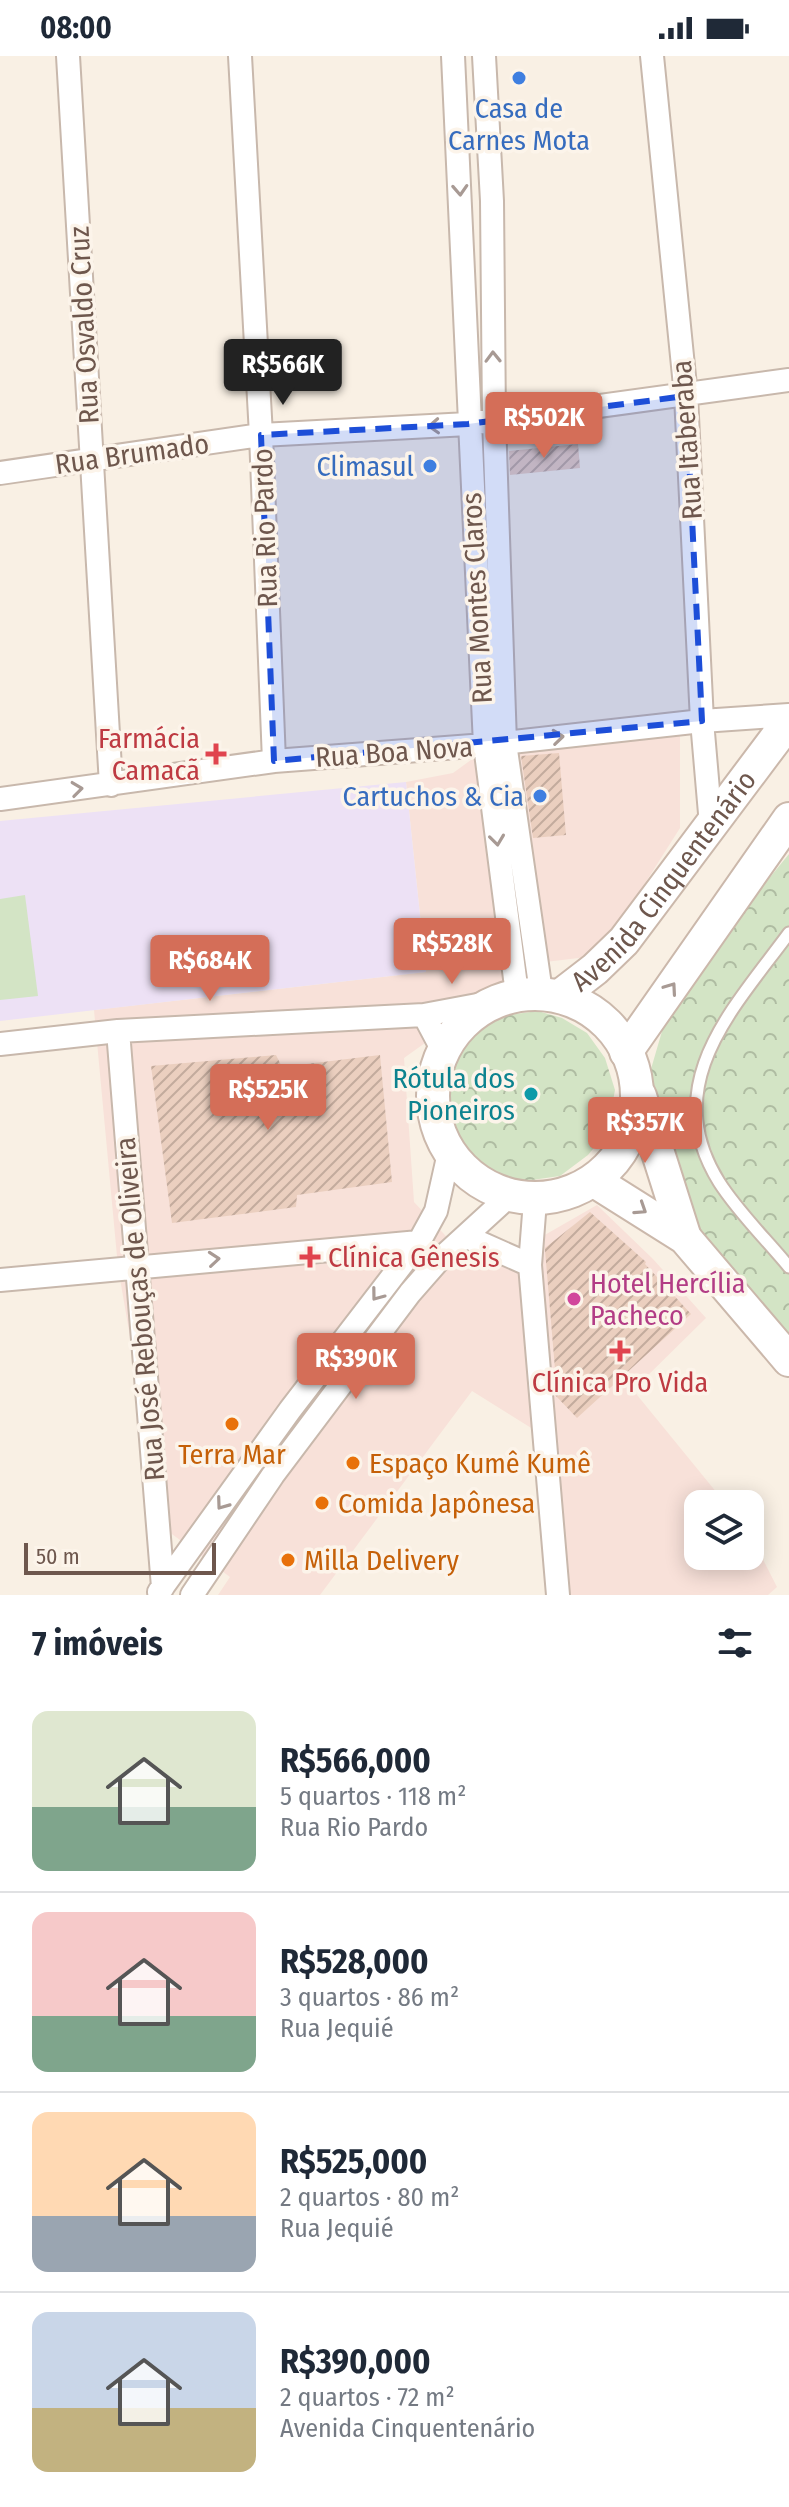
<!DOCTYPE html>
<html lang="pt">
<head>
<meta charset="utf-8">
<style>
  :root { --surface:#fff; --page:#f6f6f7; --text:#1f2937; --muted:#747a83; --line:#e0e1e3; --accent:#d46e58 }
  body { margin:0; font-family:"Fira Sans Condensed",sans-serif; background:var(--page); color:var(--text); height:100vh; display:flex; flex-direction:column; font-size:30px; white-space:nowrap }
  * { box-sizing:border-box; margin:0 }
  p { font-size:26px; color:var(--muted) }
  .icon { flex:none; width:44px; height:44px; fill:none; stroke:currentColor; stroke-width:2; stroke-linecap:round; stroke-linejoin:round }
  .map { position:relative; height:1539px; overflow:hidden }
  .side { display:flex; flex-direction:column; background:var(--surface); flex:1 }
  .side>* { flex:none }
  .tools { position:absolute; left:684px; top:1434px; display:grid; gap:16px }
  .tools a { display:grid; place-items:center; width:80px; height:80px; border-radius:16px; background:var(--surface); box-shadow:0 4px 20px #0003; font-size:40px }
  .scale { position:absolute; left:24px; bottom:20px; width:192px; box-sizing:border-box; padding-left:8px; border:4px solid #6e574d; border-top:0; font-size:22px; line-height:28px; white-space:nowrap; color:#6e574d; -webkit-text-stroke:6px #fcf4ea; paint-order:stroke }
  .price { position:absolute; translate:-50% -68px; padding:0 18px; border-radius:8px; background:var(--accent); color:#fff; font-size:26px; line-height:52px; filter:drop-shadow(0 2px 4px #0008) }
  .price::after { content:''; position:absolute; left:50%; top:48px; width:24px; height:18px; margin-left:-12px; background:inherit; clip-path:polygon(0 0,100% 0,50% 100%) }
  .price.current { background:#222; color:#fff }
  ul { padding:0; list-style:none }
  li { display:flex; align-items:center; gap:24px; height:200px; padding:0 32px }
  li+li { border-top:2px solid var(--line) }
  li span { display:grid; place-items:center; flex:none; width:224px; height:160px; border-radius:16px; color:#555 }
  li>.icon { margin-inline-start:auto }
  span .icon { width:96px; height:96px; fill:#fffc; stroke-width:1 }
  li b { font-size:34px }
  h2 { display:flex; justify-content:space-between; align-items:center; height:96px; padding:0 32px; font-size:34px }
  .status { display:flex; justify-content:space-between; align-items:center; height:56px; padding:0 40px; background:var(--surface); direction:ltr }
  .status svg { height:22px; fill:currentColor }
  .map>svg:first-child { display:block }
  .commercial { fill:#f8e1d9 }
  .education { fill:#ede1f5 }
  .forest { fill:url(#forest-crowns) }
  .garden { fill:#d3e4c5 }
  .building { fill:url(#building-hatch) }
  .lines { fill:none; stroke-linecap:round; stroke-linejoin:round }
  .service-casing { stroke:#c8b8ac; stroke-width:15 }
  .minor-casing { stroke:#c8b8ac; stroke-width:26 }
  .secondary-casing { stroke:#cbb8ab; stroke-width:36 }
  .service { stroke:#fff; stroke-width:11 }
  .minor { stroke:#fff; stroke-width:22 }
  .secondary { stroke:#fff; stroke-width:32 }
  .oneway { stroke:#a89a94 }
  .marked { fill:#1d4ed8; fill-opacity:0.2; stroke:#1d4ed8; stroke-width:6; stroke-dasharray:16 10; stroke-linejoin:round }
  .shop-dot { fill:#3f7fe0; stroke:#fcf4ea; stroke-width:3 }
  .health-dot { fill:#e0444e; stroke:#fcf4ea; stroke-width:3 }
  .culture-dot { fill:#0f9aa8; stroke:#fcf4ea; stroke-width:3 }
  .hotel-dot { fill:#d1479c; stroke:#fcf4ea; stroke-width:3 }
  .food-dot { fill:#e8710a; stroke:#fcf4ea; stroke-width:3 }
  .labels { text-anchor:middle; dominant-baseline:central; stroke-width:7; stroke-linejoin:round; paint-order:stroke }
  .shop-label { font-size:28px; fill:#366cbe; stroke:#fcf4ea; text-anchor:end }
  .street-label { font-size:28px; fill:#6e574d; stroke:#fcf4ea }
  .health-label { font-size:28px; fill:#be3a42; stroke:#fcf4ea; text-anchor:end }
  .culture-label { font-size:28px; fill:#0d838f; stroke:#fcf4ea; text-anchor:end }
  .hotel-label { font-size:28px; fill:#b23c85; stroke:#fcf4ea; text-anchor:start }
  .food-label { font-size:28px; fill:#c56008; stroke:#fcf4ea; text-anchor:start }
</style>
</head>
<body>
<div class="status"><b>08:00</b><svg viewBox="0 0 49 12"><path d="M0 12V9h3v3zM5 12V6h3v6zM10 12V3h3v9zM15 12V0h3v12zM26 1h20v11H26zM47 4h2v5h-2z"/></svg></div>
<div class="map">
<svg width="789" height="1539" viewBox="0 0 789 1539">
  <defs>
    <pattern id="forest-crowns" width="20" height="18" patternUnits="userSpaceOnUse" patternTransform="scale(2)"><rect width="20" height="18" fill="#d3e4c5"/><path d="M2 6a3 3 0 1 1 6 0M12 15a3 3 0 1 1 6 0" fill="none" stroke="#afbca2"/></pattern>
    <pattern id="building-hatch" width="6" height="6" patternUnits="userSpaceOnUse" patternTransform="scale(2)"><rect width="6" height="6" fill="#ebcfbf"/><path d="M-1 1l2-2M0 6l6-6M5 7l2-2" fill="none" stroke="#c3ab9d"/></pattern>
  </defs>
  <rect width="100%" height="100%" fill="#f9f0e4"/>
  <path class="commercial" d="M680,669v103l-71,112 -22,17 -50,6 -133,95 10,144 44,47 54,19 31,-32 54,-31 56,54 53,59 -73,72 93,114h-28v52h52v-22l27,53 -9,8h-220l-12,-164 -64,-40 -152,204h-102l12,-18 -77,-57 -13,-125 -22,-128 -24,-257 332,-38 -20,-190 47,-9 51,-37z"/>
  <path class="education" d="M406,726l20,190 -426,49v-200z"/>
  <path class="forest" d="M789,798v493l-110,-122 -35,-132 28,-96z
    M538,955l24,7 25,15 18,25 10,32 -8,42 -19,23 -28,21 -35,5 -34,-8 -22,-13 -14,-24 -6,-37v-36l21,-31 31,-16z"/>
  <path class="garden" d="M25,839l13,101 -38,4v-101z"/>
  <path class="building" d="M578,388l2,24 -70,7 -1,-24z
    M559,697l7,82 -33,3 -12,-82z
    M466,862l4,42 -39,6 -2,-43z
    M276,999l6,12 98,-12 12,127 -95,13 -1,12 -124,16 -21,-157z
    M590,1156l56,50 -1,2 46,50 -114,104 -22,-23 -1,-12 2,-2 -11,-131v-2z"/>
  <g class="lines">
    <g class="service-casing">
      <path id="service" d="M789,877c-56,76 -131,151 -70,249 19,30 47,57 70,85"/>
    </g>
    <g class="minor-casing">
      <path id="minor" d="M68,0l43,729
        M240,0l21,379 13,326
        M453,0l32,689 32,249
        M484,0l8,145 2,219 11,323 36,249
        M652,0l34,340 16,325 9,104
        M0,417l261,-38 207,-11 321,-44
        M0,743l274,-38 211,-16 217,-24 87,-6
        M424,959l18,34
        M118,975l45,556
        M0,988l118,-13 306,-16 64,-12
        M535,1145l-5,64 28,330
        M467,1181l63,28
        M0,1224l419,-38
        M159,1536l131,-182 129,-168 17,-31 13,-58
        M192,1539l81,-120 137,-182 28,-32 70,-64"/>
    </g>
    <g class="secondary-casing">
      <g id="secondary">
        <circle cx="535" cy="1040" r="102"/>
        <path id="s1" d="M560,940l35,-27 29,-28 165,-220"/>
        <path d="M626,996l163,-233"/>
        <path d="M640,1040l45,142"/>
        <path d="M596,1126l89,56 104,122"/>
      </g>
    </g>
    <use href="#service" class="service"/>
    <use href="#minor" class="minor"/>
    <use href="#secondary" class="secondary"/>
  </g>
  <defs><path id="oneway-chevron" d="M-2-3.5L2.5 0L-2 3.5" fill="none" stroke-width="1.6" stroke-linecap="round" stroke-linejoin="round" transform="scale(2)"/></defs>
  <g class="oneway">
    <use href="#oneway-chevron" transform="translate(460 134) rotate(87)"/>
    <use href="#oneway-chevron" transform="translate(493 301) rotate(-91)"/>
    <use href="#oneway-chevron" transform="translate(434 370) rotate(177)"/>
    <use href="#oneway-chevron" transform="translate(558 681) rotate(-6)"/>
    <use href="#oneway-chevron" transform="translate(77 733) rotate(-7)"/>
    <use href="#oneway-chevron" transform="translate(497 784) rotate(83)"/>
    <use href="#oneway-chevron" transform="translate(671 932) rotate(-55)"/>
    <use href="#oneway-chevron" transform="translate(641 1153) rotate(33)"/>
    <use href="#oneway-chevron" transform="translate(214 1203) rotate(-5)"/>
    <use href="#oneway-chevron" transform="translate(377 1239) rotate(127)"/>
    <use href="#oneway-chevron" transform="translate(222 1448) rotate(126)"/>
  </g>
  <path class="marked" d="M686,340l16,325 -428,40 -13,-326 207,-11z"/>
  <g class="shop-dot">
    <circle cx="519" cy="22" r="8"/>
    <circle cx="430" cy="410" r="8"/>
    <circle cx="540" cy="740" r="8"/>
  </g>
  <g class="health-dot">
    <path d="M212 686h8v8h8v8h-8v8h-8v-8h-8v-8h8z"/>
    <path d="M306 1189h8v8h8v8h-8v8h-8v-8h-8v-8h8z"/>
    <path d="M616 1283h8v8h8v8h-8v8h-8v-8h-8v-8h8z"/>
  </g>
  <circle class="culture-dot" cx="531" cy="1038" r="8"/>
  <circle class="hotel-dot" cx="574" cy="1243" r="8"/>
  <g class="food-dot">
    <circle cx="232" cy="1368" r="8"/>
    <circle cx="353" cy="1407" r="8"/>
    <circle cx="322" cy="1447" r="8"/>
    <circle cx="288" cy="1504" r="8"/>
  </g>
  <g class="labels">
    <g class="shop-label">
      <text x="519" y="52" text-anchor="middle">Casa de<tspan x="519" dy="32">Carnes Mota</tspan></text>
      <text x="414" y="410">Climasul</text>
      <text x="524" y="740">Cartuchos &amp; Cia</text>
    </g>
    <g class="street-label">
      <text transform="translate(84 269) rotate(-93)">Rua Osvaldo Cruz</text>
      <text transform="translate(687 384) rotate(-94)">Rua Itaberaba</text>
      <text transform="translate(132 398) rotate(-8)">Rua Brumado</text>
      <text transform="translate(265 472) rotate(-92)">Rua Rio Pardo</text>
      <text transform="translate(477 542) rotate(-93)">Rua Montes Claros</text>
      <text transform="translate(394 696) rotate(-4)">Rua Boa Nova</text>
      <text stroke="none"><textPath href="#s1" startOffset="156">Avenida Cinquentenário</textPath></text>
      <text transform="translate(140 1253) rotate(-95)">Rua José Rebouças de Oliveira</text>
    </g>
    <g class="health-label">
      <text x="200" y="682">Farmácia<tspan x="200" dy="32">Camacã</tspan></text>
      <text x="328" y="1201" text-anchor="start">Clínica Gênesis</text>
      <text x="620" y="1326" text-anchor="middle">Clínica Pro Vida</text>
    </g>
    <g class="culture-label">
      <text x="515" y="1022">Rótula dos<tspan x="515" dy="32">Pioneiros</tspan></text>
    </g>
    <g class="hotel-label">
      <text x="590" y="1227">Hotel Hercília<tspan x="590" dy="32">Pacheco</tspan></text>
    </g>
    <g class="food-label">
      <text x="232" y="1398" text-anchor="middle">Terra Mar</text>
      <text x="369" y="1407">Espaço Kumê Kumê</text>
      <text x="338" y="1447">Comida Japônesa</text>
      <text x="304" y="1504">Milla Delivery</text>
    </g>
  </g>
</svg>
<div class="tools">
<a><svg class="icon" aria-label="layers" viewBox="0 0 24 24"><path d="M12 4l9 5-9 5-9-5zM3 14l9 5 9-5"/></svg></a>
</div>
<div class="scale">50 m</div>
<b class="price current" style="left:283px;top:351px">R$566K</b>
<b class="price" style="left:544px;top:404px">R$502K</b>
<b class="price" style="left:452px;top:930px">R$528K</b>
<b class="price" style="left:210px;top:947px">R$684K</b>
<b class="price" style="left:268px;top:1076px">R$525K</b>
<b class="price" style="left:645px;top:1109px">R$357K</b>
<b class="price" style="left:356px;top:1345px">R$390K</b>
</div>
<section class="side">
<h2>7 imóveis<svg class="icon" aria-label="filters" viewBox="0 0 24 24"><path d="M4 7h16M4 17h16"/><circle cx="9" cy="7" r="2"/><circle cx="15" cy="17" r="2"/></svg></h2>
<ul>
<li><span style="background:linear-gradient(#dfe7d0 60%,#7fa58c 0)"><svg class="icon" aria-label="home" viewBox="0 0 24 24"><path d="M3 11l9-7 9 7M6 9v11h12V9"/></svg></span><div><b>R$566,000</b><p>5 quartos · 118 m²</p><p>Rua Rio Pardo</p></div></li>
<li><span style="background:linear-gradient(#f6c9c9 65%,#7fa58c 0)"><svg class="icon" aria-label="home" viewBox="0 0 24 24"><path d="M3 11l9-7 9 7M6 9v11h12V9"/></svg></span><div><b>R$528,000</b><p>3 quartos · 86 m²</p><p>Rua Jequié</p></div></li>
<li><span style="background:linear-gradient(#ffd9b3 65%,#9aa5b1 0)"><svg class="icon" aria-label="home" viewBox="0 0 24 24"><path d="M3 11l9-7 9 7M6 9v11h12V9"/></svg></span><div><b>R$525,000</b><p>2 quartos · 80 m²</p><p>Rua Jequié</p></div></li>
<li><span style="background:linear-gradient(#c9d6e8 60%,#c2b280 0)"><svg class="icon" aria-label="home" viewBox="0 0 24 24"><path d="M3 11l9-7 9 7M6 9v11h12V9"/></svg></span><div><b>R$390,000</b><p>2 quartos · 72 m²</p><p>Avenida Cinquentenário</p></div></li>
</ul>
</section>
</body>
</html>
